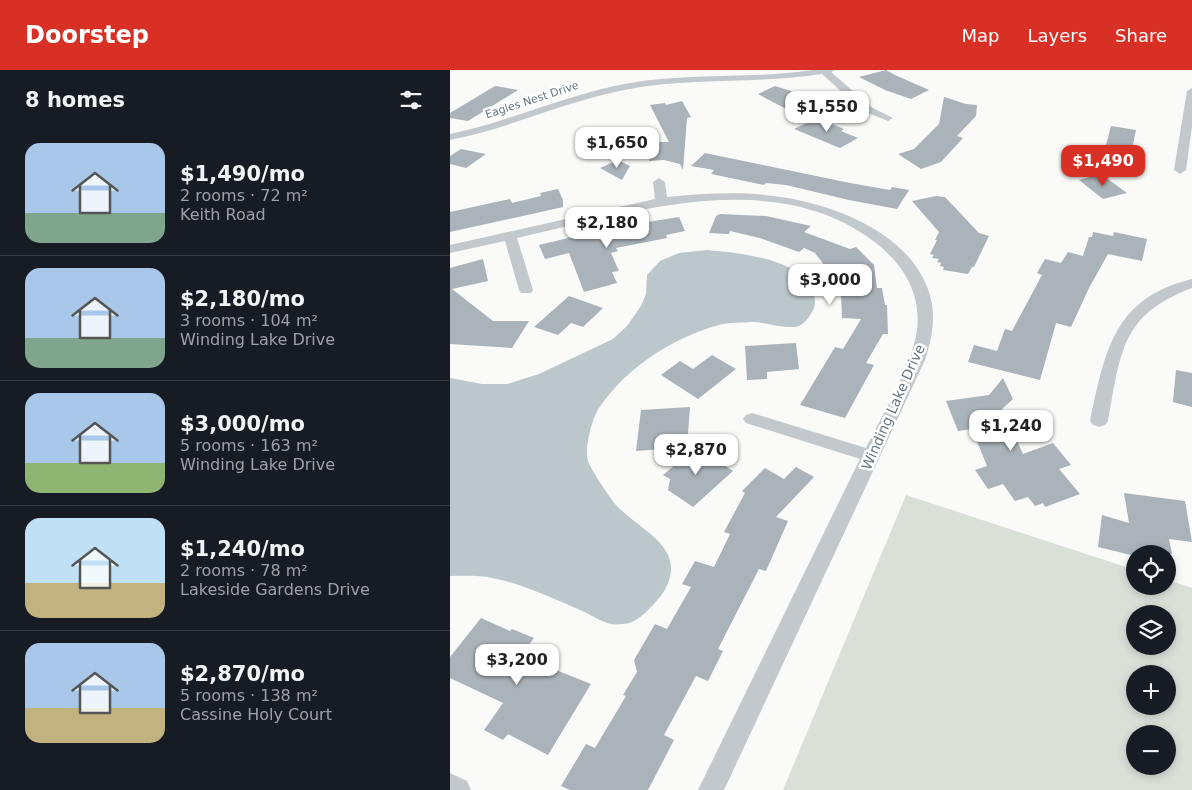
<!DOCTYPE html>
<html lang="en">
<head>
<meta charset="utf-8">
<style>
  :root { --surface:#171b24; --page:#242831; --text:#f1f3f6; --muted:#9ea1a6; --line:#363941; --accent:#d93025 }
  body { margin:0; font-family:"DejaVu Sans",sans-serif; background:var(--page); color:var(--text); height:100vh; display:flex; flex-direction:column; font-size:19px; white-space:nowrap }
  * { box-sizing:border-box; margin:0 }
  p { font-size:16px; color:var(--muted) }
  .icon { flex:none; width:28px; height:28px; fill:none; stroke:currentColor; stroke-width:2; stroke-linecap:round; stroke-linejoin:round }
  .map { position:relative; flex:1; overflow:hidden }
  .sheet { display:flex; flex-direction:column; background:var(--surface); width:450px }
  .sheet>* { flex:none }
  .buttons { position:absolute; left:676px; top:475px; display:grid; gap:10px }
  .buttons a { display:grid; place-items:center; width:50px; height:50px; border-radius:50%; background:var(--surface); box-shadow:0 2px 8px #0003; font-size:25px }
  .price { position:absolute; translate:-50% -42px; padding:0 11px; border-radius:10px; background:#fff; color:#222; font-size:16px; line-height:32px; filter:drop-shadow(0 1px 2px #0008) }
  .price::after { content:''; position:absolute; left:50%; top:30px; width:15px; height:11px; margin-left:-8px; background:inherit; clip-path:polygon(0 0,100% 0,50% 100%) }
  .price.selected { background:var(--accent); color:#fff }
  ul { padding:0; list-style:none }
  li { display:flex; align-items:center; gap:15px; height:125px; padding:0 25px }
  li+li { border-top:1px solid var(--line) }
  li span { display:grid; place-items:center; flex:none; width:140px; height:100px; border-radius:15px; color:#555 }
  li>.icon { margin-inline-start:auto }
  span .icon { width:60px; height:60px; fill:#fffc; stroke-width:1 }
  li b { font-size:21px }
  h2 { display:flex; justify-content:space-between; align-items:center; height:60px; padding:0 25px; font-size:21px }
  header { display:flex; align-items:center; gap:30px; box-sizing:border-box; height:70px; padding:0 25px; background:var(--accent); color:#fff }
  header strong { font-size:24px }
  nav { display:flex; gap:28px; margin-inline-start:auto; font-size:18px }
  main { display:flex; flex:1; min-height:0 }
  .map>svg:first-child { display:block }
  .green { fill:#dadfd7; fill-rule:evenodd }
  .water { fill:#bbc7cb }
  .building { fill:#aab3b9 }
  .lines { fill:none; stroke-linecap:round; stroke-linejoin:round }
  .street { fill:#c3c8cc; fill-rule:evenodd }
  .labels { text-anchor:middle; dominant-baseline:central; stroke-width:5; stroke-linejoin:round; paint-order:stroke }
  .far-street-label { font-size:11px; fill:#657683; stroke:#fff }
  .street-label { font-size:14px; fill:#657683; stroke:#fff }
</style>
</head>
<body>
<header>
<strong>Doorstep</strong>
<nav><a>Map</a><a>Layers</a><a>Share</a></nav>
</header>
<main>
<section class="sheet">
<h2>8 homes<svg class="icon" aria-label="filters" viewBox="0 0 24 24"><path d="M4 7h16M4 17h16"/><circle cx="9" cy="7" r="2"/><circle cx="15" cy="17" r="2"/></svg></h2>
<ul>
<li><span style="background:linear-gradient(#a9c7e8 70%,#7fa58c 0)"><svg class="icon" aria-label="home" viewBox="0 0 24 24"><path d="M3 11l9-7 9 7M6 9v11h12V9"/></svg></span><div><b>$1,490/mo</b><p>2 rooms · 72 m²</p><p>Keith Road</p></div></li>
<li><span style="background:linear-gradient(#a9c7e8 70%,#7fa58c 0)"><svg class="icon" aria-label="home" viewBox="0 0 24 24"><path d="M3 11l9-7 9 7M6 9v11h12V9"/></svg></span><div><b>$2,180/mo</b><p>3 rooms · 104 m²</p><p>Winding Lake Drive</p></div></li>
<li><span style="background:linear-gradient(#a9c7e8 70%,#8fb573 0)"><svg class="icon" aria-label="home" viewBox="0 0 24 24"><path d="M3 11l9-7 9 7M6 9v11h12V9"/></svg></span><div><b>$3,000/mo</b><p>5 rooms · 163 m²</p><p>Winding Lake Drive</p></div></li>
<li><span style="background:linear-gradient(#bfe0f5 65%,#c2b280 0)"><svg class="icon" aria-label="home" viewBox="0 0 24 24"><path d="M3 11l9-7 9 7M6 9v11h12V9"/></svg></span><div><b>$1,240/mo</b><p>2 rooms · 78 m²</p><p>Lakeside Gardens Drive</p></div></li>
<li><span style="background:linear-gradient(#a9c7e8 65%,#c2b280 0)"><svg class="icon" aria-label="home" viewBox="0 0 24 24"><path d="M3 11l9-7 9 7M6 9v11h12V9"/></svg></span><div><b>$2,870/mo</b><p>5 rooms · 138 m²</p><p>Cassine Holy Court</p></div></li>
</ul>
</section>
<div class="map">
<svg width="742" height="720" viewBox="0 0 742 720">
  <rect width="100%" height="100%" fill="#fafaf8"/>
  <path class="green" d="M456,425l229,75v16h33v-6l24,8v202h-409zM685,544h33v32h-33zM685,604h33v32h-33zM685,664h33v32h-33z"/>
  <path class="water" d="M257,180c31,3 109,9 108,53 0,7 -9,20 -16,23 -10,4 -34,-4 -46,-4 -11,1 -24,0 -34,3 -47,13 -92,42 -120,83 -7,10 -15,41 -11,53 3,9 21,35 27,43 24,27 76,43 48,89 -6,8 -21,25 -31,29 -4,2 -16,3 -21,2 -10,-2 -21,-10 -31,-14 -28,-12 -57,-26 -88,-32 -13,-3 -28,-2 -42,-2v-198l32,6h25l32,-10 74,-35 14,-13 14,-20 5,-12 1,-19 13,-14 19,-8z"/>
  <path class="building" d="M436,0l9,5 34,15 -18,9 -26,-9 -26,-13z
    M45,16l23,4 -50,31 -18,-3v-5z
    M325,16l25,8 -3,2 29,15 -21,8 -47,-25z
    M494,27l22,7 11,1 -1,11 -19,20 6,2 -22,24 -20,7 -23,-15 16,-5 25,-25z
    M232,31l9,16 -4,1 -4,52 -3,-6 -16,-4 -15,1 3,-19h17l-19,-37 15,-2 1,2z
    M367,48l27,11 -3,2 17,7 -18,10 -46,-19z
    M661,56l25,4 -4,19 -26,-4z
    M11,79l25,5 -20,14 -16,-4v-8z
    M255,83l145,30 40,7 2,-3 17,3 -12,19 -48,-9 -63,-15 -20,-2 -2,2 -53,-11 3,-4 -23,-4z
    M168,90l12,6 -8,14 -22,-12z
    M651,104l26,19 -24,6 -24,-19z
    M108,119l5,11v7l-113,25v-20l60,-13 2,4 29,-7 -1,-3z
    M486,126l9,1 34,36 10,3 -15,31h-2l-4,7 -25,-4 1,-3 -4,-1 1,-3 -4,-1 2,-3 -7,-1 2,-3 -4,-1 7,-14h-2l4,-8 -27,-31z
    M270,144l46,2 45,10 -7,6 46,17 6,-2 18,18 3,23h5l3,17h2l1,29h-5l-17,29 8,2 -29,53 -45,-13 35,-58 8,2 18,-30 -19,-1 -2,-46 -9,2 -16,-21 -11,-5 -5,4 -39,-14 -30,-7 -1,3 -20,-1 7,-17z
    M229,147l6,14 -19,4 1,3 -51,10 2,3 -7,2 8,18 -7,1 5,11 -33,9 -15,-39 -24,6 -6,-14 71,-17z
    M643,162l20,4 1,-4 33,7 -5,22 -34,-7 -19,34 -18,39 -15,-4 -16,57 -72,-18 6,-17 23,6 8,-22 7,2 30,-56 -5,-2 8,-14 16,4 7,-11 15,4 6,-19h3z
    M33,189l5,22 -36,8 41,32h36l-17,27 -62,-4v-76z
    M119,226l34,12 -20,19 -12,-4 -13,12 -24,-8z
    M346,273l3,26 -32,3v7l-20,1 -2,-34z
    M262,285l24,14 -38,30 -37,-24 19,-14 13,8z
    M726,300l16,3v34l-19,-5z
    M553,308l10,21 -11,10 21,45 30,-11 18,22 -12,4 21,25 -35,13 -2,-4 -8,3 -7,-9 -13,4 -12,-17 -15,5 -13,-19 12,-4 -15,-37 -14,2 -12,-30 43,-6z
    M240,337l-3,40 -51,4 5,-41z
    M246,377l37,24 -40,36 -25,-17 2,-11 -7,-4z
    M346,397l18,10 -38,40 12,4 -22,50 -7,-2 -41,80 5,2 -15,30 -12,-5 -32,59 10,5 -26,50h-78l-9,-4 25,-42 9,4 31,-52 -3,-1 14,-23 -3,-12 21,-36 12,5 24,-42 -9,-3 13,-23 19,6 16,-33 -6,-2 21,-39 -3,-2 23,-23 19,11z
    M674,423l61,8 7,41 -23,-3 3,15h-37v2l-37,-9 4,-32 27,8z
    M31,548l29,13 2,-2 22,9 -13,18 70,28 -43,71 -40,-21 -5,6 -19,-10 19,-27 -53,-25v-21z"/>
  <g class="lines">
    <path class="street" d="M362,0h23l-4,2 40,35 22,11 -5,3 -25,-10 -41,-37c-64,10 -129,3 -193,15 -61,11 -118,39 -179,51v-6c61,-13 118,-40 180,-51 60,-10 122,-4 182,-13z
      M742,18v38l-6,44 -6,4 -6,-4 13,-79z
      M209,108l6,4 2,15c40,-4 81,-6 121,1 56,10 132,41 144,106 3,19 -1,38 -7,56l-201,430h-26l162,-331 -114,-36 -3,-4 3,-4 6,-2 114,35c17,-35 46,-81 51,-118 4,-34 -11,-61 -36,-83 -102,-85 -250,-34 -364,-9l16,52 -2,3h-10l-2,-3 -14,-49 -55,12v-8l205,-46 -2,-17z
      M742,209v9c-72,27 -71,65 -84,133l-3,4 -6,2 -6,-2 -3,-4c15,-69 23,-123 102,-142z
      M0,703l17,8 4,9h-21z"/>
  </g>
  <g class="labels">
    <g class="far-street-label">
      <text transform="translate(82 30) rotate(-18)">Eagles Nest Drive</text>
    </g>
    <g class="street-label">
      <text transform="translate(443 337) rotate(-66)">Winding Lake Drive</text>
    </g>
  </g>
</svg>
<div class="buttons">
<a><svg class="icon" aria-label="locate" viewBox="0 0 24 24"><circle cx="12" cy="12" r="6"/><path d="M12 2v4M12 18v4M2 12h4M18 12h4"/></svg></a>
<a><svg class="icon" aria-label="layers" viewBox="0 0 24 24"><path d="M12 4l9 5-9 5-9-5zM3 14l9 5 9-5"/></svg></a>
<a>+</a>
<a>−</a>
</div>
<b class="price" style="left:377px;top:63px">$1,550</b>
<b class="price" style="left:167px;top:99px">$1,650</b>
<b class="price selected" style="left:653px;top:117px">$1,490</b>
<b class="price" style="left:157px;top:179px">$2,180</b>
<b class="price" style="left:380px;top:236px">$3,000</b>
<b class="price" style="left:561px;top:382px">$1,240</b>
<b class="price" style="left:246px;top:406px">$2,870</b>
<b class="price" style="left:67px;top:616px">$3,200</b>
</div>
</main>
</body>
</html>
